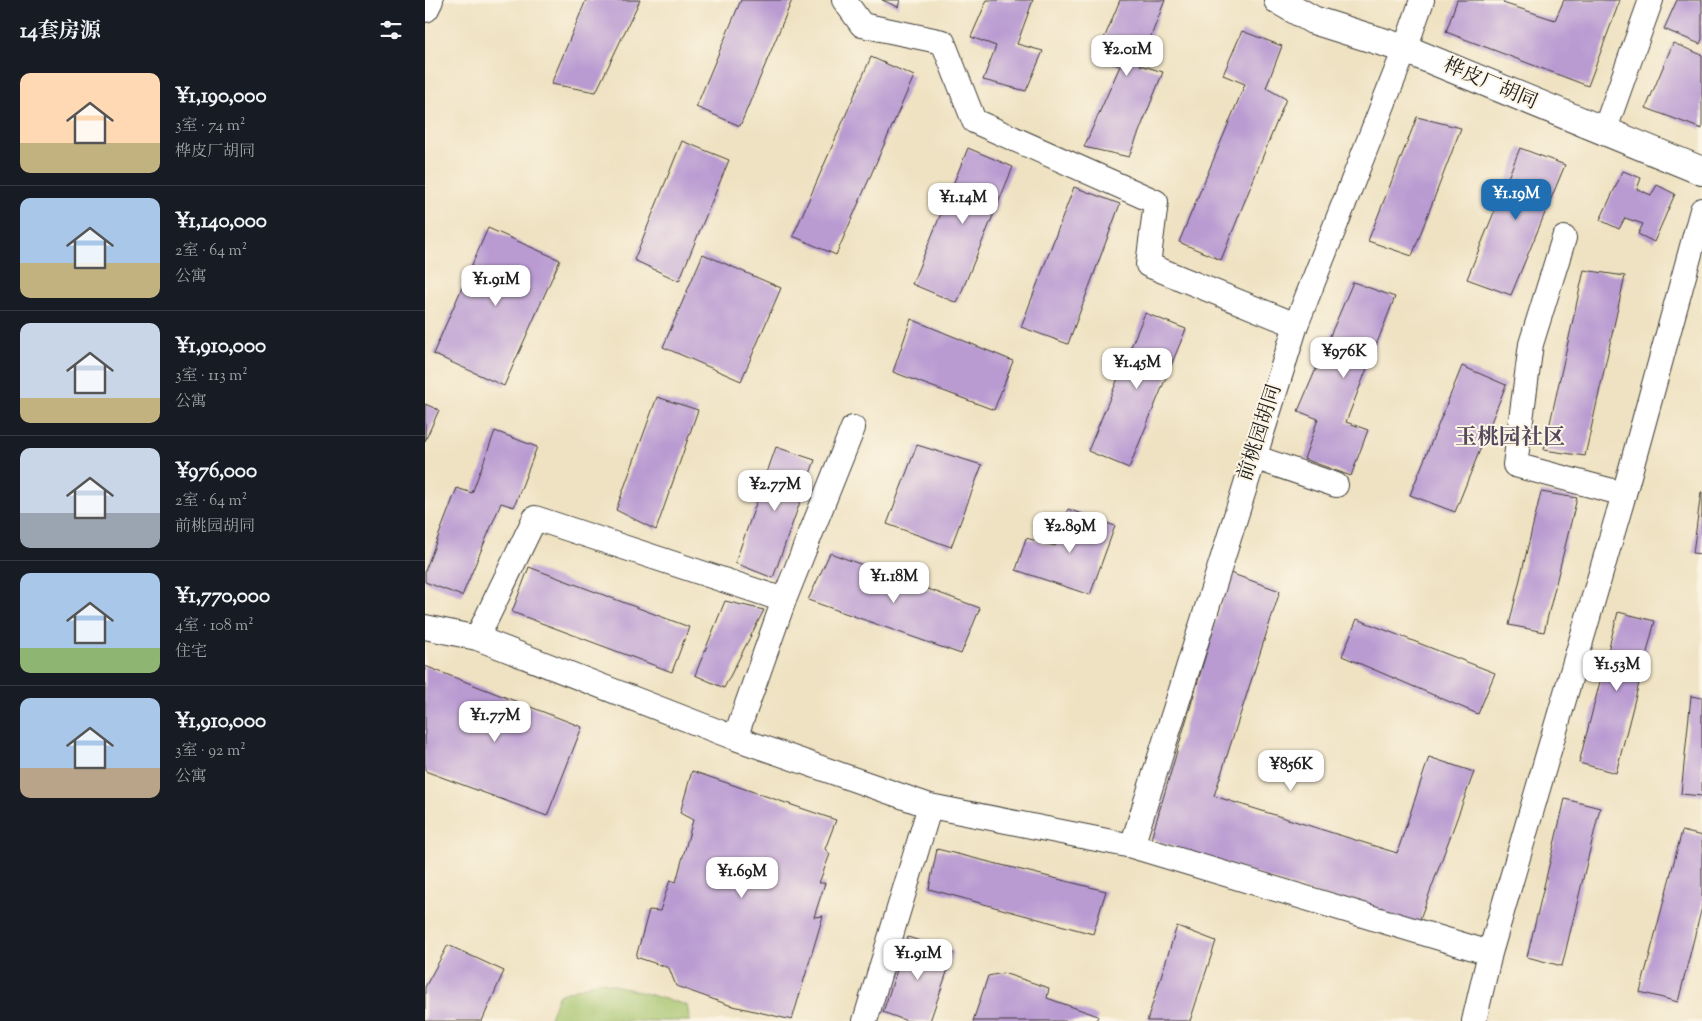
<!DOCTYPE html>
<html lang="zh">
<head>
<meta charset="utf-8">
<style>
  :root { --surface:#171b24; --page:#20242c; --text:#f1f3f6; --muted:#9ea1a6; --line:#363941; --accent:#1f6fb2 }
  body { margin:0; font-family:"Sorts Mill Goudy","Noto Serif SC",serif; background:var(--page); color:var(--text); height:100vh; display:flex; flex-direction:column; font-size:19px; white-space:nowrap }
  * { box-sizing:border-box; margin:0 }
  p { font-size:16px; color:var(--muted) }
  .icon { flex:none; width:28px; height:28px; fill:none; stroke:currentColor; stroke-width:2; stroke-linecap:round; stroke-linejoin:round }
  .map { position:relative; flex:1; overflow:hidden }
  .sheet { display:flex; flex-direction:column; background:var(--surface); width:425px }
  .sheet>* { flex:none }
  .price { position:absolute; translate:-50% -42px; padding:0 11px; border-radius:10px; background:#fff; color:#222; font-size:16px; line-height:32px; filter:drop-shadow(0 1px 2px #0008) }
  .price::after { content:''; position:absolute; left:50%; top:30px; width:15px; height:11px; margin-left:-8px; background:inherit; clip-path:polygon(0 0,100% 0,50% 100%) }
  .price.current { background:var(--accent); color:#fff }
  ul { padding:0; list-style:none }
  li { display:flex; align-items:center; gap:15px; height:125px; padding:0 20px }
  li+li { border-top:1px solid var(--line) }
  li span { display:grid; place-items:center; flex:none; width:140px; height:100px; border-radius:10px; color:#555 }
  li>.icon { margin-inline-start:auto }
  span .icon { width:60px; height:60px; fill:#fffc; stroke-width:1 }
  li b { font-size:21px }
  h2 { display:flex; justify-content:space-between; align-items:center; height:60px; padding:0 20px; font-size:21px }
  main { display:flex; flex:1; min-height:0 }
  .map>svg:first-child { display:block }
  .green { fill:#a3c26a; stroke:#606f43 }
  .building { fill:#b99bd2 }
  .lines { fill:none; stroke-linecap:round; stroke-linejoin:round }
  .minor-casing { stroke:#3c3a35; stroke-width:26 }
  .tertiary-casing { stroke:#3c3a35; stroke-width:30 }
  .secondary-casing { stroke:#3c3a35; stroke-width:30 }
  .minor { stroke:#fff; stroke-width:24 }
  .tertiary { stroke:#fff; stroke-width:28 }
  .secondary { stroke:#fff; stroke-width:28 }
  .labels { text-anchor:middle; dominant-baseline:central; stroke-width:4; stroke-linejoin:round; paint-order:stroke }
  .street-label { font-size:20px; fill:#1c1c1c; stroke:#fcf5e5 }
  .quarter-label { font-size:22px; font-weight:bold; fill:#53485c; stroke:#fcf5e5 }
</style>
</head>
<body>
<main>
<section class="sheet">
<h2>14套房源<svg class="icon" aria-label="filters" viewBox="0 0 24 24"><path d="M4 7h16M4 17h16"/><circle cx="9" cy="7" r="2"/><circle cx="15" cy="17" r="2"/></svg></h2>
<ul>
<li><span style="background:linear-gradient(#ffd9b3 70%,#c2b280 0)"><svg class="icon" aria-label="home" viewBox="0 0 24 24"><path d="M3 11l9-7 9 7M6 9v11h12V9"/></svg></span><div><b>¥1,190,000</b><p>3室 · 74 m²</p><p>桦皮厂胡同</p></div></li>
<li><span style="background:linear-gradient(#a9c7e8 65%,#c2b280 0)"><svg class="icon" aria-label="home" viewBox="0 0 24 24"><path d="M3 11l9-7 9 7M6 9v11h12V9"/></svg></span><div><b>¥1,140,000</b><p>2室 · 64 m²</p><p>公寓</p></div></li>
<li><span style="background:linear-gradient(#c9d6e8 75%,#c2b280 0)"><svg class="icon" aria-label="home" viewBox="0 0 24 24"><path d="M3 11l9-7 9 7M6 9v11h12V9"/></svg></span><div><b>¥1,910,000</b><p>3室 · 113 m²</p><p>公寓</p></div></li>
<li><span style="background:linear-gradient(#c9d6e8 65%,#9aa5b1 0)"><svg class="icon" aria-label="home" viewBox="0 0 24 24"><path d="M3 11l9-7 9 7M6 9v11h12V9"/></svg></span><div><b>¥976,000</b><p>2室 · 64 m²</p><p>前桃园胡同</p></div></li>
<li><span style="background:linear-gradient(#a9c7e8 75%,#8fb573 0)"><svg class="icon" aria-label="home" viewBox="0 0 24 24"><path d="M3 11l9-7 9 7M6 9v11h12V9"/></svg></span><div><b>¥1,770,000</b><p>4室 · 108 m²</p><p>住宅</p></div></li>
<li><span style="background:linear-gradient(#a9c7e8 70%,#b9a48a 0)"><svg class="icon" aria-label="home" viewBox="0 0 24 24"><path d="M3 11l9-7 9 7M6 9v11h12V9"/></svg></span><div><b>¥1,910,000</b><p>3室 · 92 m²</p><p>公寓</p></div></li>
</ul>
</section>
<div class="map">
<svg width="1277" height="1021" viewBox="0 0 1277 1021">
  <rect width="100%" height="100%" fill="#fcf5e5"/>
  <filter id="ink" filterUnits="userSpaceOnUse"><feTurbulence type="fractalNoise" baseFrequency=".02" numOctaves="2"/><feDisplacementMap in="SourceGraphic" scale="10" xChannelSelector="R" yChannelSelector="G"/><feConvolveMatrix kernelMatrix="1 2 1 2 8 2 1 2 1" color-interpolation-filters="sRGB"/></filter>
  <filter id="wash" filterUnits="userSpaceOnUse"><feTurbulence type="fractalNoise" baseFrequency=".0096" numOctaves="4" result="noise"/><feDisplacementMap in="SourceGraphic" scale="20" xChannelSelector="R" yChannelSelector="G"/><feGaussianBlur stdDeviation="1.12" result="paint"/><feColorMatrix in="noise" values="0 0 0 0 0 0 0 0 0 0 0 0 0 0 0 0 0 1.4 0 .05"/><feComposite in="paint" operator="in"/></filter>
  <g filter="url(#wash)">
    <rect width="100%" height="100%" fill="#efe2c2"/>
    <path class="green" d="M175,981l87,24 3,16h-141l9,-26z"/>
    <g id="blocks">
      <path class="building" d="M161,0h54l-44,92 -45,-8z
        M316,0h51l-52,126 -44,-19z
        M457,0h18l-2,7z
        M562,0h46l-16,44 26,7 -17,40 -43,-11 13,-34 -25,-9z
        M695,0h45l-25,65 23,7 -34,85 -45,-10 36,-81 -24,-8z
        M1032,0h47l-1,3 52,17 9,-20h56l-32,86 -142,-54z
        M1252,0h25v39l-2,5 -36,-15z
        M817,31l40,15 -16,42 20,11 -65,161 -42,-18 66,-158 -22,-9z
        M1248,43l29,12v74l-56,-21z
        M446,57l43,19 -78,179 -43,-19z
        M992,117l44,11 -49,128 -44,-15z
        M257,141l47,19 -50,121 -45,-21z
        M543,148l45,19 -56,136 -45,-19z
        M1095,148l45,17 -54,130 -44,-16z
        M1198,171l18,7 -4,11 14,6 6,-10 18,9 -21,48 -16,-8 5,-10 -18,-6 -6,11 -19,-9z
        M649,187l46,17 -52,140 -47,-17z
        M63,228l72,32 -56,126 -71,-32z
        M278,254l78,34 -40,93 -78,-34z
        M1159,270l41,6 -40,180 -41,-6z
        M928,282l42,15 -49,125 22,8 -17,46 -47,-17 14,-40 -20,-8z
        M720,313l41,16 -57,139 -41,-17z
        M486,319l102,42 -19,49 -101,-38z
        M1037,366l44,19 -51,127 -45,-17z
        M232,397l41,13 -42,120 -40,-20z
        M0,404l14,6 -14,31z
        M70,431l42,16 -23,60 -13,-4 -39,93 -37,-14v-11l32,-83 15,5z
        M492,445l65,20 -31,82 -64,-23z
        M351,447l39,13 -42,118 -38,-15z
        M1116,492l36,6 -33,134 -35,-7z
        M1276,492h1v62l-9,-1z
        M643,509l47,17 -25,69 -74,-25 10,-32 29,8z
        M405,553l150,55 -19,46 -153,-54z
        M104,567l160,60 -17,45 -160,-60z
        M805,573l50,18 -66,205 183,57 32,-96 45,15 -57,155 -266,-88z
        M300,601l39,9 -40,78 -29,-13z
        M1193,612l37,9 -39,152 -37,-10z
        M932,619l138,54 -17,41 -136,-58z
        M0,666l157,61 -35,89 -122,-45z
        M1266,696l11,2v98l-21,-2z
        M267,771l144,49 -11,29 5,5 -11,29h6l-11,34 9,-1 -31,104 -63,-15 -53,-19 -7,-18 -33,-11 13,-47 11,1 10,-31 6,2 17,-62 -13,-7z
        M1140,799l35,9 -38,158 -35,-9z
        M1257,831l20,5v71l-24,95 -38,-10z
        M512,849l169,42 -13,43 -164,-45z
        M752,926l39,15 -26,80h-43z
        M483,937l46,15 -24,69h-23l-24,-9z
        M23,945l56,26 -22,50h-57v-34z
        M578,973l46,15 -2,10 51,18 -2,5h-123l15,-45z"/>
    </g>
  </g>
  <g filter="url(#ink)">
    <use href="#blocks" fill-opacity="0" stroke="#3c3a35" stroke-width="1"/>
    <g class="lines">
      <g class="minor-casing">
        <path id="minor" d="M419,0l18,25 81,17 31,79 182,81 -8,63 148,60
          M1179,132l47,-132
          M1139,238l-33,106 -16,121 109,29
          M829,457l82,28
          M0,627l52,11 258,100 195,68 202,40 358,107
          M52,638l58,-120 249,82
          M310,738l49,-138 69,-172
          M707,846l164,-521 109,-276 17,-49
          M440,1021l65,-215
          M1049,1021l16,-68 134,-459 78,-284"/>
      </g>
      <g class="tertiary-casing">
        <path id="tertiary" d="M853,0l35,20 92,29 297,122"/>
      </g>
      <g class="secondary-casing">
        <path id="secondary" d="M0,8l4,-8"/>
      </g>
      <use href="#minor" class="minor"/>
      <use href="#tertiary" class="tertiary"/>
      <use href="#secondary" class="secondary"/>
    </g>
  </g>
  <g class="labels">
    <g class="street-label">
      <text transform="translate(1065 85) rotate(23)">桦皮厂胡同</text>
      <text transform="translate(836 433) rotate(-72)">前桃园胡同</text>
    </g>
    <g class="quarter-label">
      <text x="1085" y="439">玉桃园社区</text>
    </g>
  </g>
</svg>
<b class="price" style="left:702px;top:77px">¥2.01M</b>
<b class="price current" style="left:1091px;top:221px">¥1.19M</b>
<b class="price" style="left:538px;top:225px">¥1.14M</b>
<b class="price" style="left:71px;top:307px">¥1.91M</b>
<b class="price" style="left:919px;top:379px">¥976K</b>
<b class="price" style="left:712px;top:390px">¥1.45M</b>
<b class="price" style="left:350px;top:512px">¥2.77M</b>
<b class="price" style="left:645px;top:554px">¥2.89M</b>
<b class="price" style="left:469px;top:604px">¥1.18M</b>
<b class="price" style="left:1192px;top:692px">¥1.53M</b>
<b class="price" style="left:70px;top:743px">¥1.77M</b>
<b class="price" style="left:866px;top:792px">¥856K</b>
<b class="price" style="left:317px;top:899px">¥1.69M</b>
<b class="price" style="left:493px;top:981px">¥1.91M</b>
</div>
</main>
</body>
</html>
